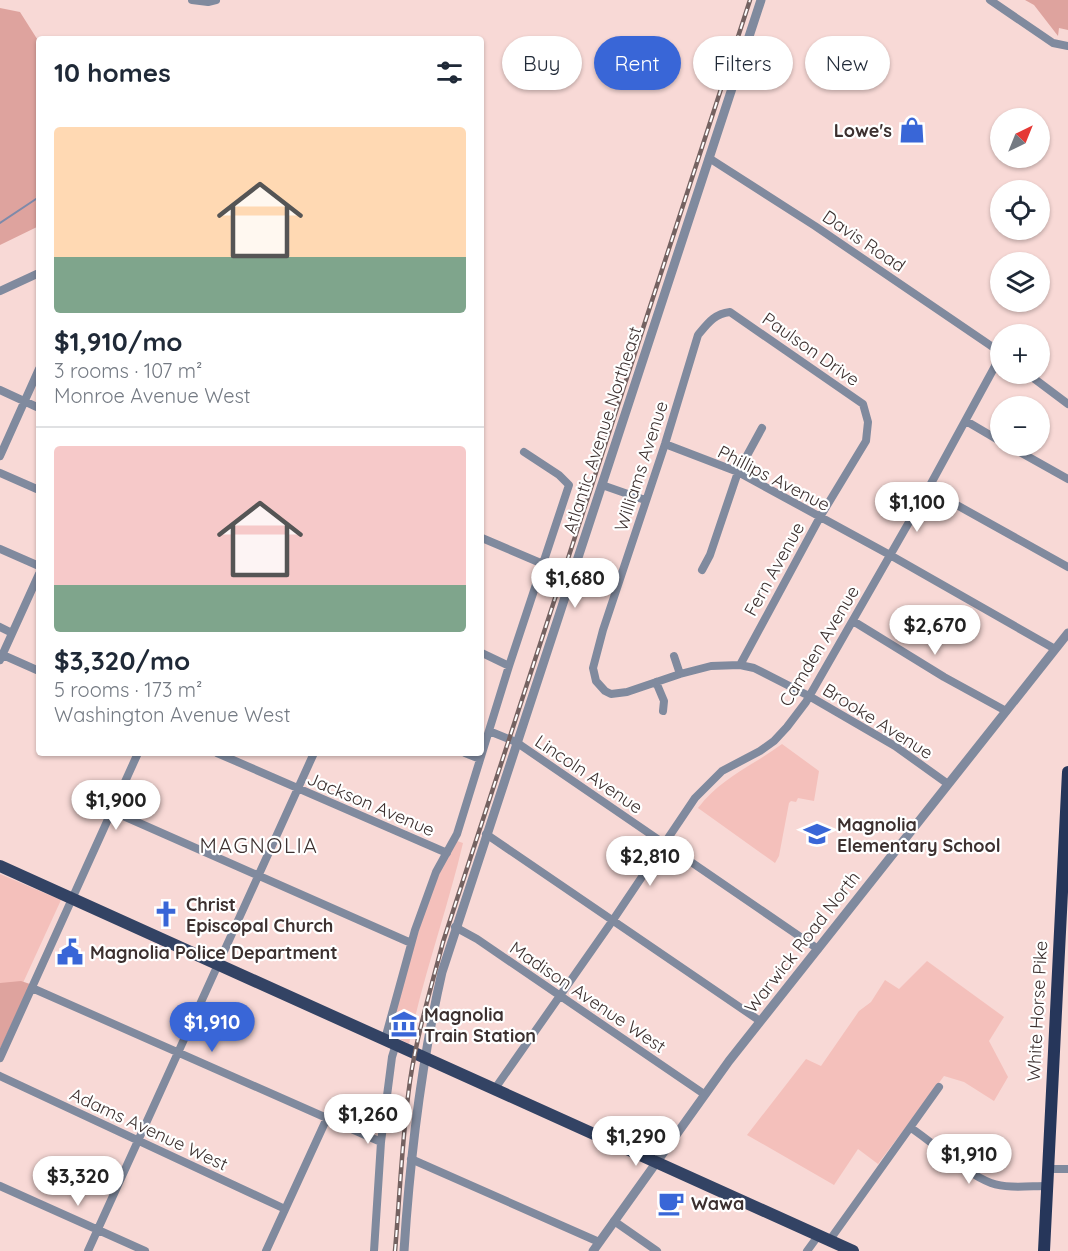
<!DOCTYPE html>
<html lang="en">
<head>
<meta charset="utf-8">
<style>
  :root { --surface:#fff; --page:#f2f2f3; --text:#1f2937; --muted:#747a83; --line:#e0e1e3; --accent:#3966d7 }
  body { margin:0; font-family:Quicksand,sans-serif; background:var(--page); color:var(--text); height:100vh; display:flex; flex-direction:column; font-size:22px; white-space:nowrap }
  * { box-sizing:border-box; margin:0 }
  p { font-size:20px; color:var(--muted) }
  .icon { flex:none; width:33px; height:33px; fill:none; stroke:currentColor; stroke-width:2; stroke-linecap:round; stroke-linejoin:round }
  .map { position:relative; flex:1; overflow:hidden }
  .drawer { position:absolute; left:36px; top:36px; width:448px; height:720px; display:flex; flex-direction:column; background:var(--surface); border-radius:6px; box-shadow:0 2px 4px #0004 }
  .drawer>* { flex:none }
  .guide { position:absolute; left:502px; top:36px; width:476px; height:54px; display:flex; gap:12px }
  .needle { width:39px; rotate:43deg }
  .buttons { position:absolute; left:990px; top:108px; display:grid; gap:12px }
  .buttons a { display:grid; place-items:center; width:60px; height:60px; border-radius:50%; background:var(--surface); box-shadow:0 2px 4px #0004; font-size:30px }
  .price { position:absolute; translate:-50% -51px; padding:0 14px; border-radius:21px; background:#fff; color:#222; font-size:20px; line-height:39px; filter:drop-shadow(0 2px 3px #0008) }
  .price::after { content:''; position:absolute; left:50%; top:36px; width:18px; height:14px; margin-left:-9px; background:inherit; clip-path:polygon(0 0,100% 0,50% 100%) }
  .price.on { background:var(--accent); color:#fff }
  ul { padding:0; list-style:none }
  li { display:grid; align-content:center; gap:12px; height:318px; padding:0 18px }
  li+li { border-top:2px solid var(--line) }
  li span { display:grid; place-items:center; height:186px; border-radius:6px; color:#555 }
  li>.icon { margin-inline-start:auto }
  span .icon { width:108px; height:108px; fill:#fffc; stroke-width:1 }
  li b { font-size:26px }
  h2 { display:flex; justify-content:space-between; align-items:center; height:72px; padding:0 18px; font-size:26px }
  .tag { padding:0 21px; border-radius:27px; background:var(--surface); box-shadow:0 2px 4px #0004; font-size:21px; line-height:54px }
  .tag.on { background:var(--accent); color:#fff }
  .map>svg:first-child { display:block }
  .green { fill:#f4c0bb }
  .forest { fill:#dea39e }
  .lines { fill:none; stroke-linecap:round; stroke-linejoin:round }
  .stream { stroke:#7e8aaa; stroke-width:2 }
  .minor { stroke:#808a9e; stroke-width:8 }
  .tertiary { stroke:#808a9e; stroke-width:9 }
  .primary { stroke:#334364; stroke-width:12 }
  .trunk { stroke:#26365a; stroke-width:12 }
  .rail-casing { stroke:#746261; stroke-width:4.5 }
  .rail { stroke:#fff; stroke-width:2; stroke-dasharray:7; stroke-linecap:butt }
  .labels { text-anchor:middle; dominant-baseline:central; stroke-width:4.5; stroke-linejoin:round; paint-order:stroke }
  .poi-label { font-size:18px; font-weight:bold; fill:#3c302f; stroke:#fff; text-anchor:start }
  .street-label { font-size:18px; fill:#3c302f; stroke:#fff }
  .quarter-label { font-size:21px; letter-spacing:1.5px; fill:#3c302f; stroke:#fff }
</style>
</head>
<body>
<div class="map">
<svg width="1068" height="1251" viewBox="0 0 1068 1251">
  <rect width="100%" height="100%" fill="#f8d9d6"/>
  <path class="green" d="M782,744l37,27 -5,30 -16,-3 -2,4 -5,-1 -2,2 -10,53 -4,7 -77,-55c24,-31 54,-42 84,-64z
    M457,841l6,2c-16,68 -40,133 -54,201l-17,-9 -1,-7 12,-47 26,-85 17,-38z
    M0,874l61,26 -61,133z
    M927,961l77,56 -15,24 19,36 -14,24 -30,-19 -20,-6 -66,88 -20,-15 -24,36 -87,-50 59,-76 15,7 38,-55 12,-9 14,-22 14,9z"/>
  <path class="forest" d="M1025,0h43v30l-9,-2 -1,8 -24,-31z
    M0,8l20,4 19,30v184l-39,19z
    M21,981l9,3 -30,65v-66z"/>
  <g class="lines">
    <path class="stream" d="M0,223l39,-26"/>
    <path class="minor" d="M192,0l16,2 8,-2
      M990,0l63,43 15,3
      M709,158l106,68 185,126
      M0,291l39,-18
      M1028,374l40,30
      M0,390l39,18
      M966,421l34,20
      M665,444l73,28 152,83 165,94
      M1009,446l59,33
      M0,456l39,-87
      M0,473l39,17
      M602,485l43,15
      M928,489l140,78
      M482,538l61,26
      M0,549l39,17
      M702,570l8,-15 28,-83 24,-44
      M853,621l91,56 62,34
      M0,627l12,6
      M482,653l27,13
      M3,655l36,16
      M674,656l6,18
      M0,660l39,-86
      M740,665l80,-148 46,-76 2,-19 -5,-18 -133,-92c-16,2 -22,11 -32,23l-33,109 -62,186 -10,38 3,13 9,10 6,3 16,-2 53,-18 31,-8 29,-1 14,3 55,28 86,50 53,38
      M656,682l8,19 -1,10
      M489,731l27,11 302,207
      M217,753l230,100
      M465,753l15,6
      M112,811l299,132
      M486,834l274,187
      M455,927l22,12 227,155
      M32,988l349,154
      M385,1039l30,-109 21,-58 21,-38 52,-168 60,-181 -10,-10 -35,-23
      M0,1058l138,-305
      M0,1076l285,133
      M494,1090l119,-170 82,-122 27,-27 38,-20 14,-10 13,-14 19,-25 122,-213 72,-132
      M911,1128c23,15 55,46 80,55 17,6 38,3 56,3
      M411,1159l188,83
      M1048,1169h20
      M0,1186l145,65
      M614,1221l43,30
      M829,1241l110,-154
      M88,1251l226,-498
      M266,1251l61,-133
      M374,1251l7,-109 11,-85 4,-13
      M807,1251l11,-15"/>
    <path class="tertiary" d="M404,1251c6,-94 17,-187 38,-279l319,-972
      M593,1251l136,-190 339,-428"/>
    <path class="primary" d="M0,866l853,385"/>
    <path class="trunk" d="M1044,1251l24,-479"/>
    <g class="rail-casing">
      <path id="rail" d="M395,1251c5,-57 7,-114 15,-170 7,-47 21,-93 33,-139l307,-942"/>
    </g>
    <use href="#rail" class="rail"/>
  </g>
  <defs>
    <g id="shop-bare" transform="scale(2.07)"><path d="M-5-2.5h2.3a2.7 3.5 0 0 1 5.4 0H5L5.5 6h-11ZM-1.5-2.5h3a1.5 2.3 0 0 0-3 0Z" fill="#3966d7" stroke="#fff" stroke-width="2.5" paint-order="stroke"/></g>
    <g id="school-bare" transform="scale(2.07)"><path d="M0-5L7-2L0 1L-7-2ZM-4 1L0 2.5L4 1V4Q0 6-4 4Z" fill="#3966d7" stroke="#fff" stroke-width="2.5" paint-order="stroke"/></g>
    <g id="church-bare" transform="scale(2.07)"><path d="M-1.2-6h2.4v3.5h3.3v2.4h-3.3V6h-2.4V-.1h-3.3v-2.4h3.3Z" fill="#3966d7" stroke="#fff" stroke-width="2.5" paint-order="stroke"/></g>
    <g id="civic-bare" transform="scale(2.07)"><path d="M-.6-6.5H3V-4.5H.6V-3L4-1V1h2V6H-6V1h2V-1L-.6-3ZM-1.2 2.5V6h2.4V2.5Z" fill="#3966d7" stroke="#fff" stroke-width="2.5" paint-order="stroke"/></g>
    <g id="museum-bare" transform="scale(2.07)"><path d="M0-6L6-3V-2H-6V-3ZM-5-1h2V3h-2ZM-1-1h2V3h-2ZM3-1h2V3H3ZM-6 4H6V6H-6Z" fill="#3966d7" stroke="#fff" stroke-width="2.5" paint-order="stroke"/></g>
    <g id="cafe-bare" transform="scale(2.07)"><path d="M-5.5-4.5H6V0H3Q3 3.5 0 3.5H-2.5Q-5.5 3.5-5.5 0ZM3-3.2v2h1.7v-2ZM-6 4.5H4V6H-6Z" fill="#3966d7" stroke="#fff" stroke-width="2.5" paint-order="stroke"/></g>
  </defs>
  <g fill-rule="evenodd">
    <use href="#shop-bare" x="912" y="130"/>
    <use href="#school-bare" x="817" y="834"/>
    <use href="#church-bare" x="166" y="914"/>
    <use href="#civic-bare" x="70" y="952"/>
    <use href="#museum-bare" x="404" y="1024"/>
    <use href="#cafe-bare" x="671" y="1203"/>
  </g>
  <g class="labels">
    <g class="poi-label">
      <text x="892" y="130" text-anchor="end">Lowe's</text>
      <text x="837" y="824">Magnolia<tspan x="837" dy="21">Elementary School</tspan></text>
      <text x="186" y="904">Christ<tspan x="186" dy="21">Episcopal Church</tspan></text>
      <text x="90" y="952">Magnolia Police Department</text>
      <text x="424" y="1014">Magnolia<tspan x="424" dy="21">Train Station</tspan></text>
      <text x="691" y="1203">Wawa</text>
    </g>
    <g class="street-label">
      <text transform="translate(864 241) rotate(34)">Davis Road</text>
      <text transform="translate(811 349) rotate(35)">Paulson Drive</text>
      <text transform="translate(602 430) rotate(-72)">Atlantic Avenue Northeast</text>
      <text transform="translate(641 466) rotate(-72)">Williams Avenue</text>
      <text transform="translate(774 478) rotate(27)">Phillips Avenue</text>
      <text transform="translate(774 569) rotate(-61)">Fern Avenue</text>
      <text transform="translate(819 646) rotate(-59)">Camden Avenue</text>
      <text transform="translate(878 721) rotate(32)">Brooke Avenue</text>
      <text transform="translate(589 774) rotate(34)">Lincoln Avenue</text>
      <text transform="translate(371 804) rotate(23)">Jackson Avenue</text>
      <text transform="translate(802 942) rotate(-52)">Warwick Road North</text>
      <text transform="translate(588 997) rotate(34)">Madison Avenue West</text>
      <text transform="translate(1037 1011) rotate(-87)">White Horse Pike</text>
      <text transform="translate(149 1129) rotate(25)">Adams Avenue West</text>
    </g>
    <g class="quarter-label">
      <text x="259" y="845">MAGNOLIA</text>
    </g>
  </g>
</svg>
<div class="buttons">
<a><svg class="needle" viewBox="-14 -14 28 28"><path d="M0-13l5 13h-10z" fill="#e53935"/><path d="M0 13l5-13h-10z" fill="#747a83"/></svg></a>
<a><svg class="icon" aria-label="locate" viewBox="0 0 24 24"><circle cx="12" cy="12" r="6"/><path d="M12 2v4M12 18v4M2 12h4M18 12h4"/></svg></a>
<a><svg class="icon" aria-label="layers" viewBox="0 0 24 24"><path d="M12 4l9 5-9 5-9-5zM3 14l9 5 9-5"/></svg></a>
<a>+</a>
<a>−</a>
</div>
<b class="price" style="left:917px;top:533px">$1,100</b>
<b class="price" style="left:575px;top:609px">$1,680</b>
<b class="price" style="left:935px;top:656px">$2,670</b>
<b class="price" style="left:116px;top:831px">$1,900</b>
<b class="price" style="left:650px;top:887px">$2,810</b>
<b class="price on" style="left:212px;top:1053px">$1,910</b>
<b class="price" style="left:368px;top:1145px">$1,260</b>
<b class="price" style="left:636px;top:1167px">$1,290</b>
<b class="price" style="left:969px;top:1185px">$1,910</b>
<b class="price" style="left:78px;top:1207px">$3,320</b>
<div class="guide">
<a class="tag">Buy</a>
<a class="tag on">Rent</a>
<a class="tag">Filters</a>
<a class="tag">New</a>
</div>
<section class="drawer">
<h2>10 homes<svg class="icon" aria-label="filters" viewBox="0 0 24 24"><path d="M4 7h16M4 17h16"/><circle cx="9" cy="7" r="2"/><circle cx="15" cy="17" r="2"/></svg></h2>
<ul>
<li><span style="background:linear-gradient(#ffd9b3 70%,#7fa58c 0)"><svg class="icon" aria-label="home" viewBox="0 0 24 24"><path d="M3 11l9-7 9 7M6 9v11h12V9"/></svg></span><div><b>$1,910/mo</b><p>3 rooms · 107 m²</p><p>Monroe Avenue West</p></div></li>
<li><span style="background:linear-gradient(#f6c9c9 75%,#7fa58c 0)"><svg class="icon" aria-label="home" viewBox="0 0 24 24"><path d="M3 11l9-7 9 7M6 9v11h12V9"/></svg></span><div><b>$3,320/mo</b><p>5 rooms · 173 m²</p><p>Washington Avenue West</p></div></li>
</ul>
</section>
</div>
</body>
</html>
